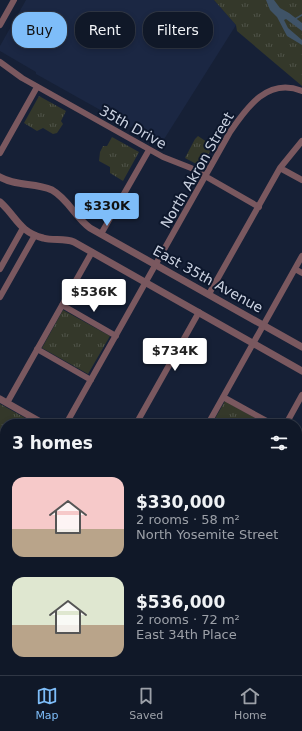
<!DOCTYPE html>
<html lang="en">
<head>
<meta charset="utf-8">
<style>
  :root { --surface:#101828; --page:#1e2534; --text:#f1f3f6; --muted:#9ca0a8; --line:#303745; --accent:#7ebdf9 }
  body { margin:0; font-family:"DejaVu Sans",sans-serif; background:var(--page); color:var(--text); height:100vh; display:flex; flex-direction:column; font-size:15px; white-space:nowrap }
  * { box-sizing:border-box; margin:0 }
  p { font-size:13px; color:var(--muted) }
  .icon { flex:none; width:22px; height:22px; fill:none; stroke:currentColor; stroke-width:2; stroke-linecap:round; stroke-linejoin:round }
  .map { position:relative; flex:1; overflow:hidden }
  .drawer { position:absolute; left:0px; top:419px; width:302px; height:256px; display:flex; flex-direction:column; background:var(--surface); border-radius:16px 16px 0 0; box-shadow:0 2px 6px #0003,0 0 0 1px var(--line) }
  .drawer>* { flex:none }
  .top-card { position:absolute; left:12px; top:12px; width:278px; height:36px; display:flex; gap:8px }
  .price { position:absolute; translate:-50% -34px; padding:0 9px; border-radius:4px; background:#fff; color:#222; font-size:13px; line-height:26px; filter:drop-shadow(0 1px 2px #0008) }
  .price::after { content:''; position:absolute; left:50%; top:24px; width:12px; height:9px; margin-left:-6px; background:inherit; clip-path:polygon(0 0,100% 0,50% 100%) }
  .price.on { background:var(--accent); color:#111 }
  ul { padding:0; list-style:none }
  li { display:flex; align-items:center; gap:12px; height:100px; padding:0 12px }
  li span { display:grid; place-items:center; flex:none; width:112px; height:80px; border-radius:12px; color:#555 }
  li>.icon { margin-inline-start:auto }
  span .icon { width:48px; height:48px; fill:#fffc; stroke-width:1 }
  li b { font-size:17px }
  h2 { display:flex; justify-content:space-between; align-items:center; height:48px; padding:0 12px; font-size:17px }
  .tag { padding:0 14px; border-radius:16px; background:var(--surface); box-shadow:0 2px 6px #0003,0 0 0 1px var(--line); font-size:14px; line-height:36px }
  .tag.on { background:var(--accent); color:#111 }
  .menu { display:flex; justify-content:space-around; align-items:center; height:56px; border-top:1px solid var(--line); background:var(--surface); font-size:11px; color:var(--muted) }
  .menu a { display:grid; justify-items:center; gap:2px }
  .menu .on { color:var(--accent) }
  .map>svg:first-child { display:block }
  .built { fill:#1b2743 }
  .park { fill:url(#park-tufts) }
  .water { fill:#3f5367 }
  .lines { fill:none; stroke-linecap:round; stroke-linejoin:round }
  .stream { stroke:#3f5367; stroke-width:1.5 }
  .minor { stroke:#7a585f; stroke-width:6 }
  .tertiary { stroke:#7a585f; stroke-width:7 }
  .labels { text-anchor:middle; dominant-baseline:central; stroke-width:4; stroke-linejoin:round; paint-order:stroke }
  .street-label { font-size:14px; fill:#cbd2e1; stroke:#0d172c }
</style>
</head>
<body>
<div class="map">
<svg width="302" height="675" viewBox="0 0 302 675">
  <defs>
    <pattern id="park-tufts" width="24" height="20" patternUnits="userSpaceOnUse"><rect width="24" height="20" fill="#34382a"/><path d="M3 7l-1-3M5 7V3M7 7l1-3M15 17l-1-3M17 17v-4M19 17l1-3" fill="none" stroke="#505449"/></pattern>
  </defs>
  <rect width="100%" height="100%" fill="#162036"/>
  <path class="built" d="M26,0h188l22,25 -75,119 -125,-70v-2l-36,-21v-5z"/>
  <path class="park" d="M214,0h88v86l-65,-55 -1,-6z
    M39,96l27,15 -5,10 2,3 -6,9 -4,1 -10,-6 -6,3 -13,-8z
    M198,136l15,10 -11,21 -17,-9 10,-19z
    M112,137l27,15 -16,29 -13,-8v-6l-11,-6 1,-9 3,-6h4z
    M63,310l47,26 -22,38 -46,-26z
    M225,401l41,23h-54z
    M0,404l36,20h-31v246h292v-98l5,3v100h-302z"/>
  <path class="water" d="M266,0h8l6,8 9,5 13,10v8l-16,-12 -2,1 4,8 14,12v5l-15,-9 -10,-19 -7,-7z
    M302,643v32h-21l-1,-5h17v-26z"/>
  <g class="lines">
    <path class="stream" d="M295,19l7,-4"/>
    <path class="minor" d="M0,25l14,-25
      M0,62l22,16 141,79 28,11 68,39
      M0,153l37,-66
      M280,168l22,12
      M101,234l48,-84
      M0,269l23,-41
      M295,269l7,4
      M209,294l71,-126 22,-27
      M0,297l35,-62
      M62,305l54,31
      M37,349l54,31
      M223,397l49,27
      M7,403l85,-151
      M66,424l164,-292c17,-25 38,-55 72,-41
      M136,424l63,-112
      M208,424l94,-168
      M286,424l16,-29
      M297,531l5,-9"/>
    <path class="tertiary" d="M0,177c18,10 34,5 52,13 16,9 23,27 38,38l212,119
      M0,202c16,14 19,30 43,36 10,3 21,0 31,4l228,129
      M0,399l44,25
      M297,567l5,3"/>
  </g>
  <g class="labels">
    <g class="street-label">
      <text transform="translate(133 127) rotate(29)">35th Drive</text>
      <text transform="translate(197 170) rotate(-60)">North Akron Street</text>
      <text transform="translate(208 279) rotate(29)">East 35th Avenue</text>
    </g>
  </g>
</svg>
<b class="price on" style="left:107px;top:227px">$330K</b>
<b class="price" style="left:94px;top:313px">$536K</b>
<b class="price" style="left:175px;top:372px">$734K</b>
<div class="top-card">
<a class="tag on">Buy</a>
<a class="tag">Rent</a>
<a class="tag">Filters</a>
</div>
<section class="drawer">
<h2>3 homes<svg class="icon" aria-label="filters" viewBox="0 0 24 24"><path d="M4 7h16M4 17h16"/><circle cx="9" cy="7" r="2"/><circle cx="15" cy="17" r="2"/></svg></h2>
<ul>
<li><span style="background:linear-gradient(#f6c9c9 65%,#b9a48a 0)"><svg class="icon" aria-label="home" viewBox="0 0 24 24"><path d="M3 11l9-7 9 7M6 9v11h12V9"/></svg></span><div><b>$330,000</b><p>2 rooms · 58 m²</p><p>North Yosemite Street</p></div></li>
<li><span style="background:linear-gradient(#dfe7d0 60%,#b9a48a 0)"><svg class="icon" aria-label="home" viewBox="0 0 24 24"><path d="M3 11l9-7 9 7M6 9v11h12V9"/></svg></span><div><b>$536,000</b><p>2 rooms · 72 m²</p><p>East 34th Place</p></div></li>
</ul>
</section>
</div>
<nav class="menu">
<a class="on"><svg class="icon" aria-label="map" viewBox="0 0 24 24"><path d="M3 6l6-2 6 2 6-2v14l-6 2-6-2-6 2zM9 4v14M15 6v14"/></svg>Map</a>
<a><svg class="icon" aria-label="saved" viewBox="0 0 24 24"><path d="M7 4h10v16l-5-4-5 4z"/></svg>Saved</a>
<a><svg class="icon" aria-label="home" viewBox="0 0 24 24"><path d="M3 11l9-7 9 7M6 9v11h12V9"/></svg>Home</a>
</nav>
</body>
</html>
